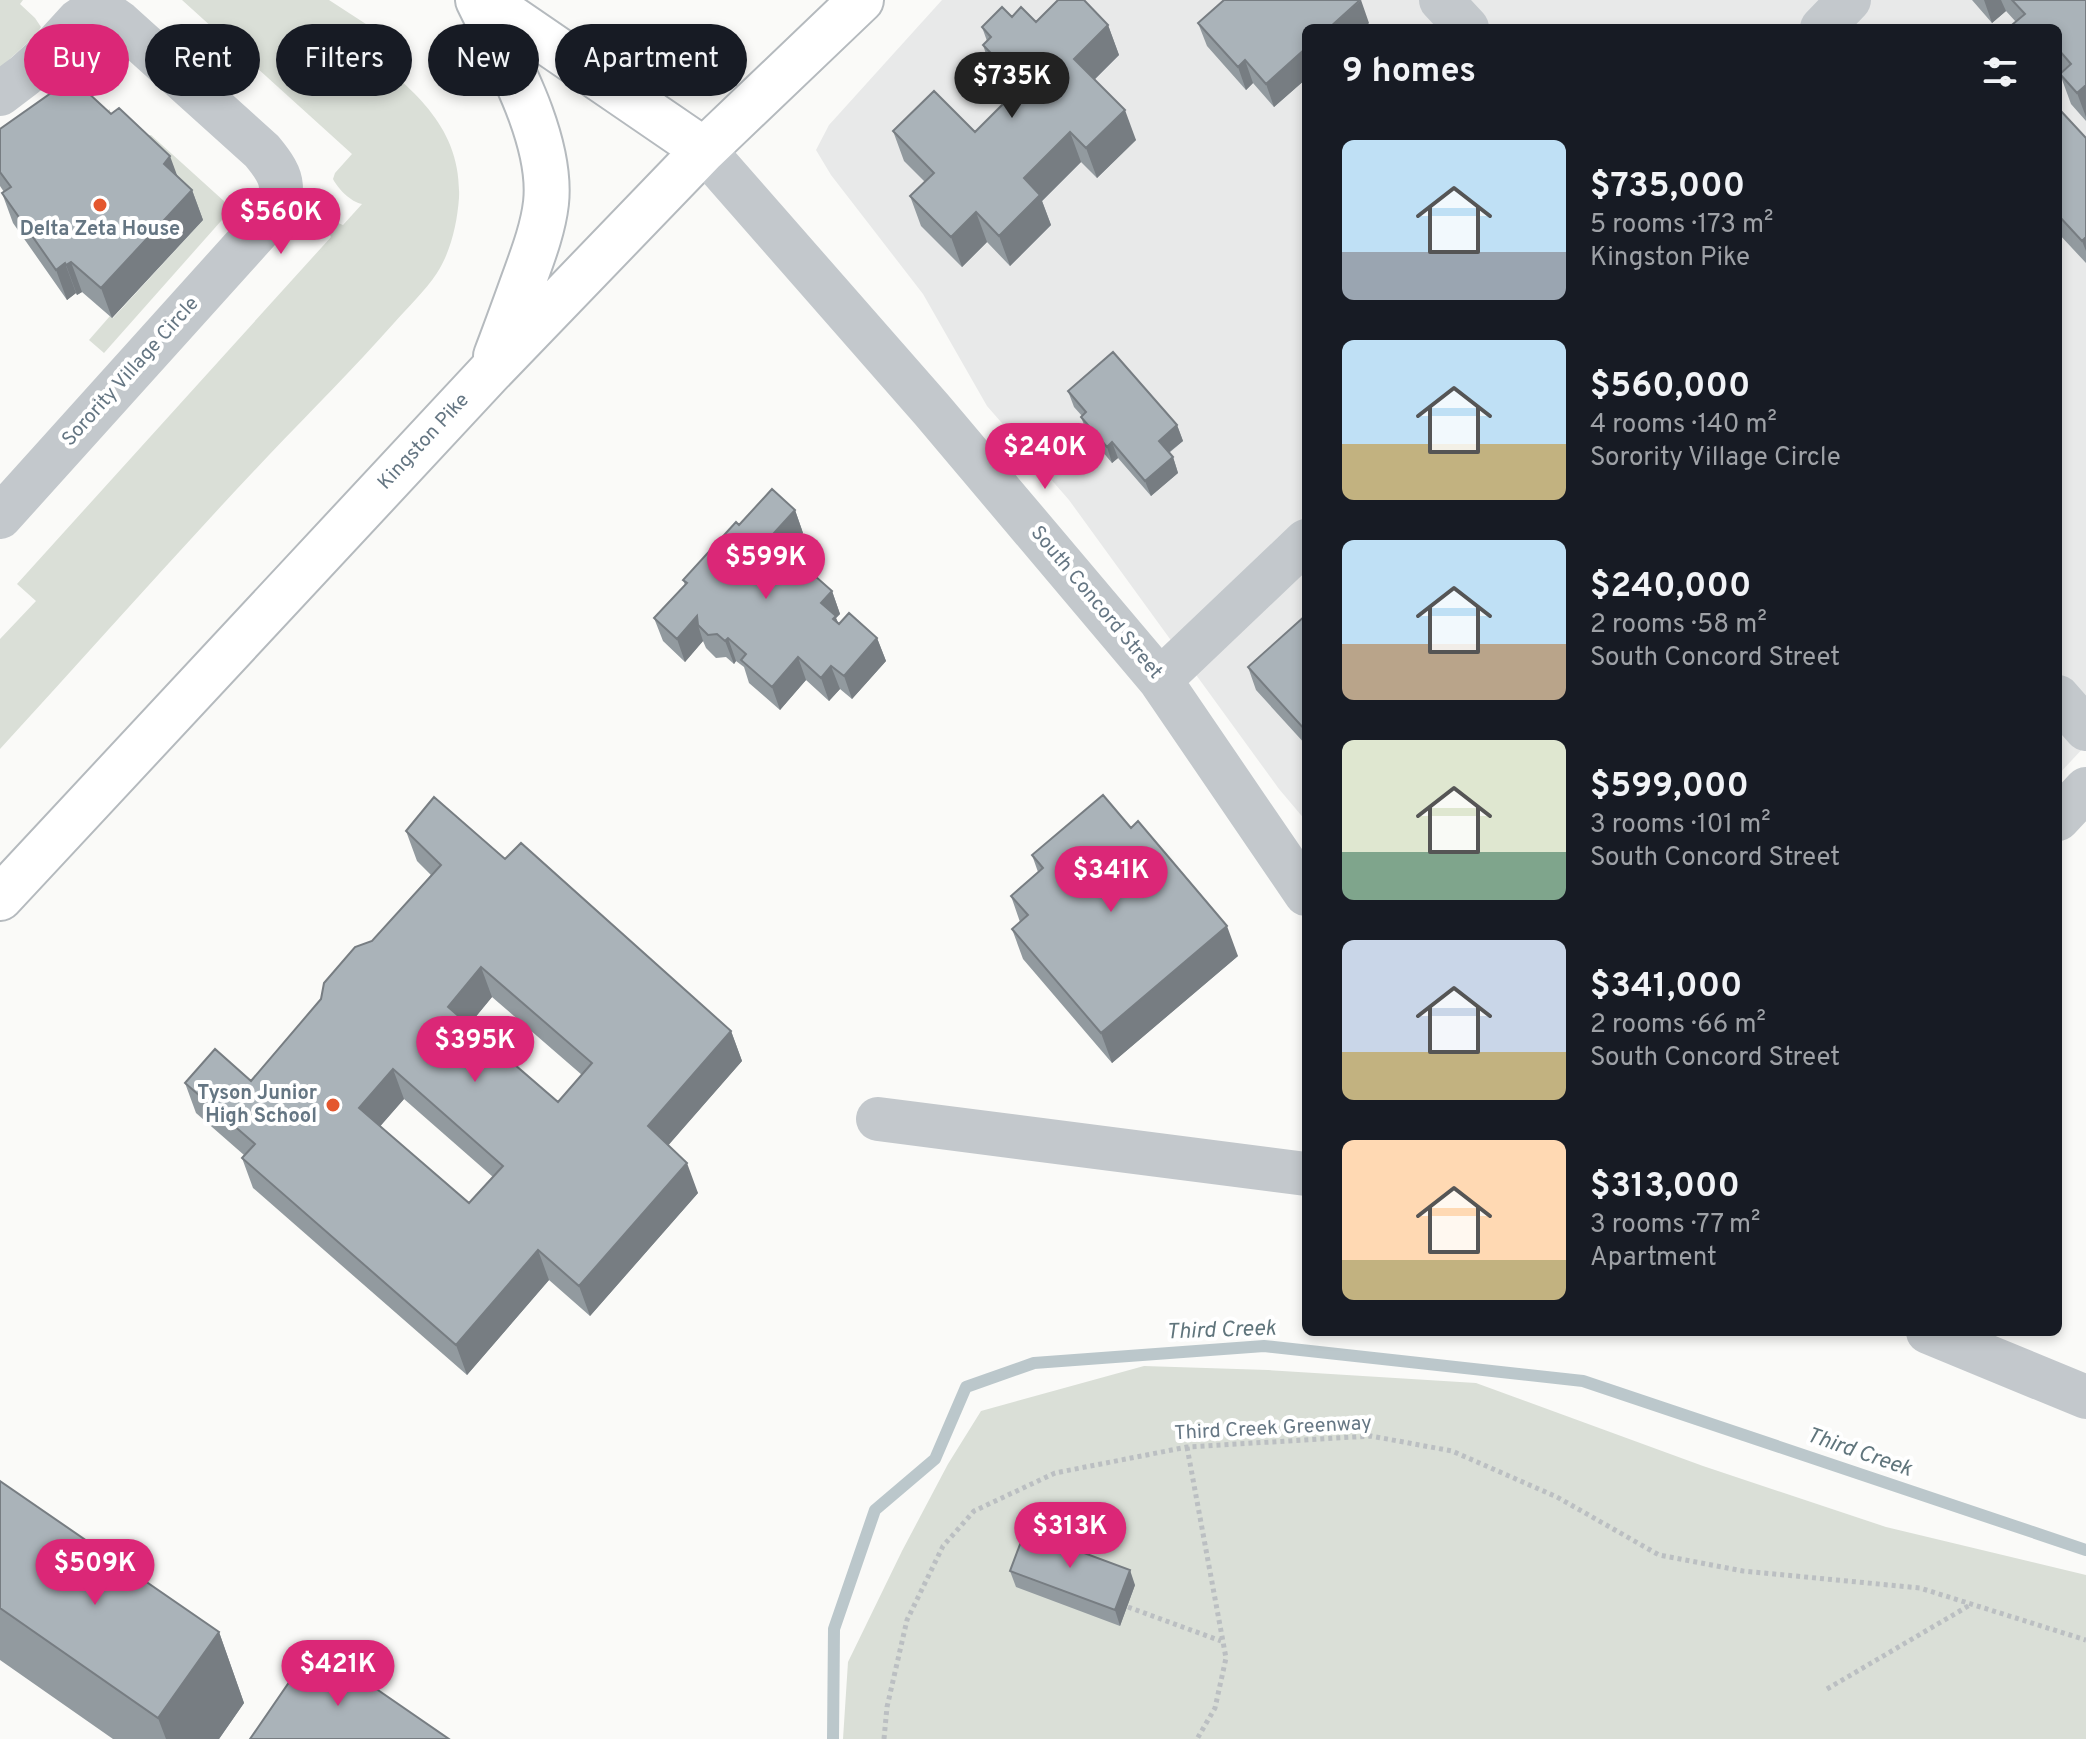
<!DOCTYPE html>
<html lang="en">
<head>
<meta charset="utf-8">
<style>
  :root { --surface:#171b24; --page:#242831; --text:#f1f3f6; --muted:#9ea1a6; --accent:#db2777 }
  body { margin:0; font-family:Overpass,sans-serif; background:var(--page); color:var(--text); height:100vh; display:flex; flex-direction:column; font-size:30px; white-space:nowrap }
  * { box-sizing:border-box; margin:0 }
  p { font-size:26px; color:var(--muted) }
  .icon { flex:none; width:44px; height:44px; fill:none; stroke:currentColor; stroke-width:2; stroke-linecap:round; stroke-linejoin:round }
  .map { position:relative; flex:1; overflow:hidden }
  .side { position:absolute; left:1302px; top:24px; width:760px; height:1312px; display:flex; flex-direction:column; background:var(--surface); border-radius:12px; box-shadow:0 4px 12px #0003 }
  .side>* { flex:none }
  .hud { position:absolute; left:24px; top:24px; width:760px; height:72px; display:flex; gap:16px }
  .price { position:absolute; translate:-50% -68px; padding:0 18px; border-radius:28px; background:var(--accent); color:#fff; font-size:26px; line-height:52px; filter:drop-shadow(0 2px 4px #0008) }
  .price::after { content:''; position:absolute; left:50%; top:48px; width:24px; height:18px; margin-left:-12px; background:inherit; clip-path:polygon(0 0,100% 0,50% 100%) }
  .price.active { background:#222; color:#fff }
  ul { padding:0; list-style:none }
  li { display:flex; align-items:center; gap:24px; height:200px; padding:0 40px }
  li span { display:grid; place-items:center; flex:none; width:224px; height:160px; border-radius:12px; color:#555 }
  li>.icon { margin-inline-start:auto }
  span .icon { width:96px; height:96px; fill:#fffc; stroke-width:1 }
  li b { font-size:34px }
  h2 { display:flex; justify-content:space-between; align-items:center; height:96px; padding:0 40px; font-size:34px }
  .chip { padding:0 28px; border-radius:36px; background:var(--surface); box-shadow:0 4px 12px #0003; font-size:28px; line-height:72px }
  .chip.active { background:var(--accent); color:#fff }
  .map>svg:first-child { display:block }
  .built { fill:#e8e9e9 }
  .green { fill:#dadfd7 }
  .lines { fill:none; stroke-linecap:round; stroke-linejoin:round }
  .stream { stroke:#bbc7cb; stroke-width:12 }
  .major-casing { stroke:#b5babe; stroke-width:48 }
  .path { stroke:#bbbfc2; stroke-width:5; stroke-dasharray:4 4; stroke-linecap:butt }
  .minor { stroke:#c3c8cc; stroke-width:44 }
  .major { stroke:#fff; stroke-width:44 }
  .wall { fill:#929a9f; fill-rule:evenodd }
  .shaded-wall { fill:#777d82 }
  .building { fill:#aab3b9; stroke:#777d82; stroke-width:2; fill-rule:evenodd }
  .poi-dot { fill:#e4572e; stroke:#fff; stroke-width:3 }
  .labels { text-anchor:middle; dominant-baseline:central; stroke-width:8; stroke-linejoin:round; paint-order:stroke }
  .poi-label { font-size:20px; font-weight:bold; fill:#657683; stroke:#fff }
  .street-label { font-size:20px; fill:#657683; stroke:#fff }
  .water-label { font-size:22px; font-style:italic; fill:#60757c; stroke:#fff }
</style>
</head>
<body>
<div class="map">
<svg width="2086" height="1739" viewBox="0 0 2086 1739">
  <rect width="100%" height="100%" fill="#fafaf8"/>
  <path class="built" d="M942,0h1144v745l-28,30v-747h-752v793l-27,-32 -210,-289 -82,-94 -64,-112 -92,-119 -15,-25 13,-25z"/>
  <path class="green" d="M0,0h23l-3,4 15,14 6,9 -4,7 -37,34z
    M182,0h147l40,26 -7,22c50,41 100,78 97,150 -2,26 -8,53 -22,75 -12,18 -29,34 -43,50 -40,45 -83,88 -125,132 -91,96 -179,196 -269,294v-110l36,-38 -19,-17 314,-347 -2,-4 9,-10 5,2 19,-21c-11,-2 -24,-15 -29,-25l2,-6 17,-19z
    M110,109v7l36,20 5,-1 74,67 4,10 -125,141 -15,-13 21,-24 3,2 90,-98 -108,-101z
    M1144,1366l124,4 208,13 227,83 183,61 200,48v164h-1243l5,-77 54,-111 46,-87 33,-53z"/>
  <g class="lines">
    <path class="stream" d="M833,1739l1,-110 41,-119 60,-51 31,-72 68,-24 230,-17 319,35 503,169"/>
    <g class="major-casing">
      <path id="major" d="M478,0c27,56 75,139 68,203 -3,26 -13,52 -22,77 -9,25 -18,50 -28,76
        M485,0l219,150
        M0,898l490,-526 214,-222 157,-150"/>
    </g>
    <path class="path" d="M1187,1447l39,211 -11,50 -18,31
      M1128,1607l93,34
      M1827,1689l143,-84
      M884,1739l3,-32 20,-87 36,-74 31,-35 81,-38 132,-26 184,-11 81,15 105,46 102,58 84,16 177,17 166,52"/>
    <path class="minor" d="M1441,0l26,28
      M1822,28l27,-28
      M0,94l25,-19 21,-19 32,-35 9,-6 13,-3 6,1 14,10 142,128c24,29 25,40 4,71l-266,295
      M704,150l228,260 228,270 146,214
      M1160,680l146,-139
      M2058,697l28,32
      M2058,819l28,-30
      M878,1119l428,55
      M1928,1332l158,65"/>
    <use href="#major" class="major"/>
  </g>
  <path class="wall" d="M1972,0h114v121l-15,-17 -11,-30 2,-2 -4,-5v-39h-44l-1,-4 3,-2 -10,-11 -14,12z
    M1012,17l24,5 72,3 11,30 -25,25 42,60 -39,38 -16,-16 -39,39 9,24 -41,41 -23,-24 -25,25 -41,-41 -11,-30 15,-14 -21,-21 -11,-30 82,1 38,-37 -20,-20 -10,-30 4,-4 -5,-14z
    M1198,23h171l-95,84 -21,-24 -7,7 -39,-44z
    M80,92l112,98 11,30 -91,98 -30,-26 -5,3 -1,-2 -9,7 -54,-77 -11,-30 2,-1 -4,-6v-57z
    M2058,112l28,26v125l-28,-30z
    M1068,391l109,34 6,16 -14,12 4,4 5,16 -27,23 -33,-38 -6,5 -25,-30 -6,-16 1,-1 -8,-9z
    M795,510l8,23 -11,12 4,8 7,12 29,26 8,23 -4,4 3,6 38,14 9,23 -34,38 -12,-10 -11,12 -23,-21 -26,30 -31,-27 -5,-16 -8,-6 -2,3 -8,-7 -10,1 -10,-10 -3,-7 -18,21 -22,-21 -9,-23 31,-33 -2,-5 56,-55z
    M1306,615v130l-50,-55 -8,-23z
    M406,831l99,28 226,172 11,30 -74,84 30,48 -108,123 -41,-36 -82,95 -214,-187 -11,-30 2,-3 -48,-42 -11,-30 66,-2 121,-140 59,-66 -14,-14zM492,997l90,78 -24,27 -89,-77zM404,1099l89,78 -24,26 -89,-77z
    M1032,855l206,101 -126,107 -89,-104 -11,-30 8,-7 -9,-26 27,-24z
    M0,1481l219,151 25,71 -25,36h-106l-113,-79z
    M1010,1571l125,14 -15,41 -104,-39z"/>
  <path class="shaded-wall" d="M1361,0l8,23 -6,5h-34z
    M1984,0h17l5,11 -14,12z
    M1108,25l11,30 -34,34 -11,-30z
    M1306,48v31l-32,28 -8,-23z
    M1245,60l8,23 -7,7 -8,-23z
    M2086,85v32l-9,-24z
    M1125,110l11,30 -39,38 -11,-30z
    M1070,132l11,30 -39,39 9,24 -41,41 -11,-30 25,-58z
    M170,156l11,30 -17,-22z
    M192,190l11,30 -91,98 -11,-30z
    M976,212l11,30 -25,25 -11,-30z
    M2086,237v14l-4,-10z
    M71,262l11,30 -5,3 -11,-30z
    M65,263l11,30 -9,7 -11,-30z
    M1177,425l6,16 -19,15 -5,-15z
    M1112,442l6,16 -6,5 -5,-16z
    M1173,457l5,16 -27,23 -6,-15z
    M795,510l8,23 -11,12 8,19 -26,-31z
    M832,591l8,23 -4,4 8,21 -23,-36z
    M697,616l1,9 5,16 -18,21 -8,-23z
    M728,638l8,23 -2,3 -9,-23z
    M877,638l9,23 -34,38 -8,-23z
    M798,657l8,23 -26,30 -8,-23z
    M831,666l9,23 -11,12 -8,-23z
    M1227,926l11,30 -126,107 -11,-30z
    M481,967l11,30 -33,40 -11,-30z
    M731,1031l11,30 -83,95 -11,-30z
    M393,1069l11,30 -34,39 -11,-30z
    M687,1163l11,30 -108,123 -11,-30z
    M538,1250l11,30 -82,95 -11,-30z
    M1130,1570l5,15 -15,41 -5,-16z
    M219,1632l25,71 -25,36h-53l-8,-21z"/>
  <path class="building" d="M1058,0h26l24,25 -34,34 51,51 -39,38 -16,-16 -46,46 16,17 -41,41 -23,-24 -25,25 -41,-41 24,-23 -41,-42 41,-40 41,41 47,-47 -39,-40 8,-8 -9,-10 20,-20 10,10 9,-10 15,15z
    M1224,0h136l-31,28h-23v20l-40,36 -21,-24 -7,7 -40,-44z
    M2012,0h74v85l-9,8 -17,-19 11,-10 -13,-15v-21h-41l-4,-4 12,-10z
    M71,79l9,13 4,-3 27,25 8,-6 51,48 -6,8 28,26 -91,98 -30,-26 -5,3 -1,-2 -9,7 -54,-77 9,-6 -11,-15v-43z
    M2060,110l26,28v99l-4,4 -24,-26v-103z
    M1113,352l64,73 -18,16 14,16 -28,24 -33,-39 -5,5 -26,-30 5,-5 -18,-21z
    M772,489l23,21 -21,23h7l10,8v8l10,9 -3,3 34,30 -11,12 15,13 -3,3 6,5 10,-11 28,25 -33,38 -13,-10 -10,12 -23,-21 -26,30 -31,-27 5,-6 -18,-16 -3,3 -8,-7 -9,1 -10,-10 -1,-9 -20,23 -23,-21 33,-35 -4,-3 53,-58 3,3z
    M1306,615v116l-58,-64z
    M1103,795l28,33 7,-7 89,105 -126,107 -89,-104 16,-14 -17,-19 32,-28 -11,-13z
    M434,797l71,62 16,-16 210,188 -83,95 39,37 -108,123 -41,-36 -82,95 -214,-187 13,-14 -70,-61 30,-34 36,32 70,-82 3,-16 31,-36 17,-6 69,-76 -35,-34zM481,967l111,96 -34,39 -110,-95zM393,1069l110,97 -34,37 -110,-95z
    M0,1481l219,151 -61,86 -158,-110z
    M1025,1531l105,39 -15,40 -105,-39z
    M314,1646l135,93h-199z"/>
  <g class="poi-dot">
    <circle cx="100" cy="205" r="8"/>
    <circle cx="333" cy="1105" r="8"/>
  </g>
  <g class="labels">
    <g class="poi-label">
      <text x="100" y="230">Delta Zeta House</text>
      <text x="317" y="1094" text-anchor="end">Tyson Junior<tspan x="317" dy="23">High School</tspan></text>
    </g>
    <g class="street-label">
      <text transform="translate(131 372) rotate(-48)">Sorority Village Circle</text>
      <text transform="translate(424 442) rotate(-47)">Kingston Pike</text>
      <text transform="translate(1096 603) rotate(50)">South Concord Street</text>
      <text transform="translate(1273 1429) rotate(-3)">Third Creek Greenway</text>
    </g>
    <g class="water-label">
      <text transform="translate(1221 1331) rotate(-2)">Third Creek</text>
      <text transform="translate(1859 1453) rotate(19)">Third Creek</text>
    </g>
  </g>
</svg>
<b class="price active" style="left:1012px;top:120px">$735K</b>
<b class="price" style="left:281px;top:256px">$560K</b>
<b class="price" style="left:1045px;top:491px">$240K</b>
<b class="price" style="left:766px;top:601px">$599K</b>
<b class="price" style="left:1111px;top:914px">$341K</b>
<b class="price" style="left:475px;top:1084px">$395K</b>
<b class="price" style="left:1070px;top:1570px">$313K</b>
<b class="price" style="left:95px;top:1607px">$509K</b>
<b class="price" style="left:338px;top:1708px">$421K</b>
<div class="hud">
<a class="chip active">Buy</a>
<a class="chip">Rent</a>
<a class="chip">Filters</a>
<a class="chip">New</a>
<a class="chip">Apartment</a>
</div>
<section class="side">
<h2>9 homes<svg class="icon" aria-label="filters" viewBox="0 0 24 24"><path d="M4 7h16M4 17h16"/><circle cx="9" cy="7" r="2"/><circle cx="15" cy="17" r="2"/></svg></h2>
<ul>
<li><span style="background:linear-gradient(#bfe0f5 70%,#9aa5b1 0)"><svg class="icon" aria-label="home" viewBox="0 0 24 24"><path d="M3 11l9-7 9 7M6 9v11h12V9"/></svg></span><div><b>$735,000</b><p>5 rooms · 173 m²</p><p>Kingston Pike</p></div></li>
<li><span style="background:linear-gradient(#bfe0f5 65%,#c2b280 0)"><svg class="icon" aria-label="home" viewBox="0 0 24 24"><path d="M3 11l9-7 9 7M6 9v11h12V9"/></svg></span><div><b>$560,000</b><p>4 rooms · 140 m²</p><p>Sorority Village Circle</p></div></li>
<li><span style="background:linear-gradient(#bfe0f5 65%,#b9a48a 0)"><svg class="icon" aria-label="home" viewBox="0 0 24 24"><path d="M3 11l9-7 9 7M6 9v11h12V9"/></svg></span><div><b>$240,000</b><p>2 rooms · 58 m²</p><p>South Concord Street</p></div></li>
<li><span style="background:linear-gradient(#dfe7d0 70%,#7fa58c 0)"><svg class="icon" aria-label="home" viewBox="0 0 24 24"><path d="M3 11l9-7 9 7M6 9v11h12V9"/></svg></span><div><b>$599,000</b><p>3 rooms · 101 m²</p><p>South Concord Street</p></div></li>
<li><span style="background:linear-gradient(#c9d6e8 70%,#c2b280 0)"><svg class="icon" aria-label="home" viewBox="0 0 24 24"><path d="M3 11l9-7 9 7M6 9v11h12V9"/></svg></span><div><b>$341,000</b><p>2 rooms · 66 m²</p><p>South Concord Street</p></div></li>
<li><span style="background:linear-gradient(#ffd9b3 75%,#c2b280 0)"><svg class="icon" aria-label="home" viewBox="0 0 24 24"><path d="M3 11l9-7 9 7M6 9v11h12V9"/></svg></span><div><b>$313,000</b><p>3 rooms · 77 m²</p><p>Apartment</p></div></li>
</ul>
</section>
</div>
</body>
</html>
